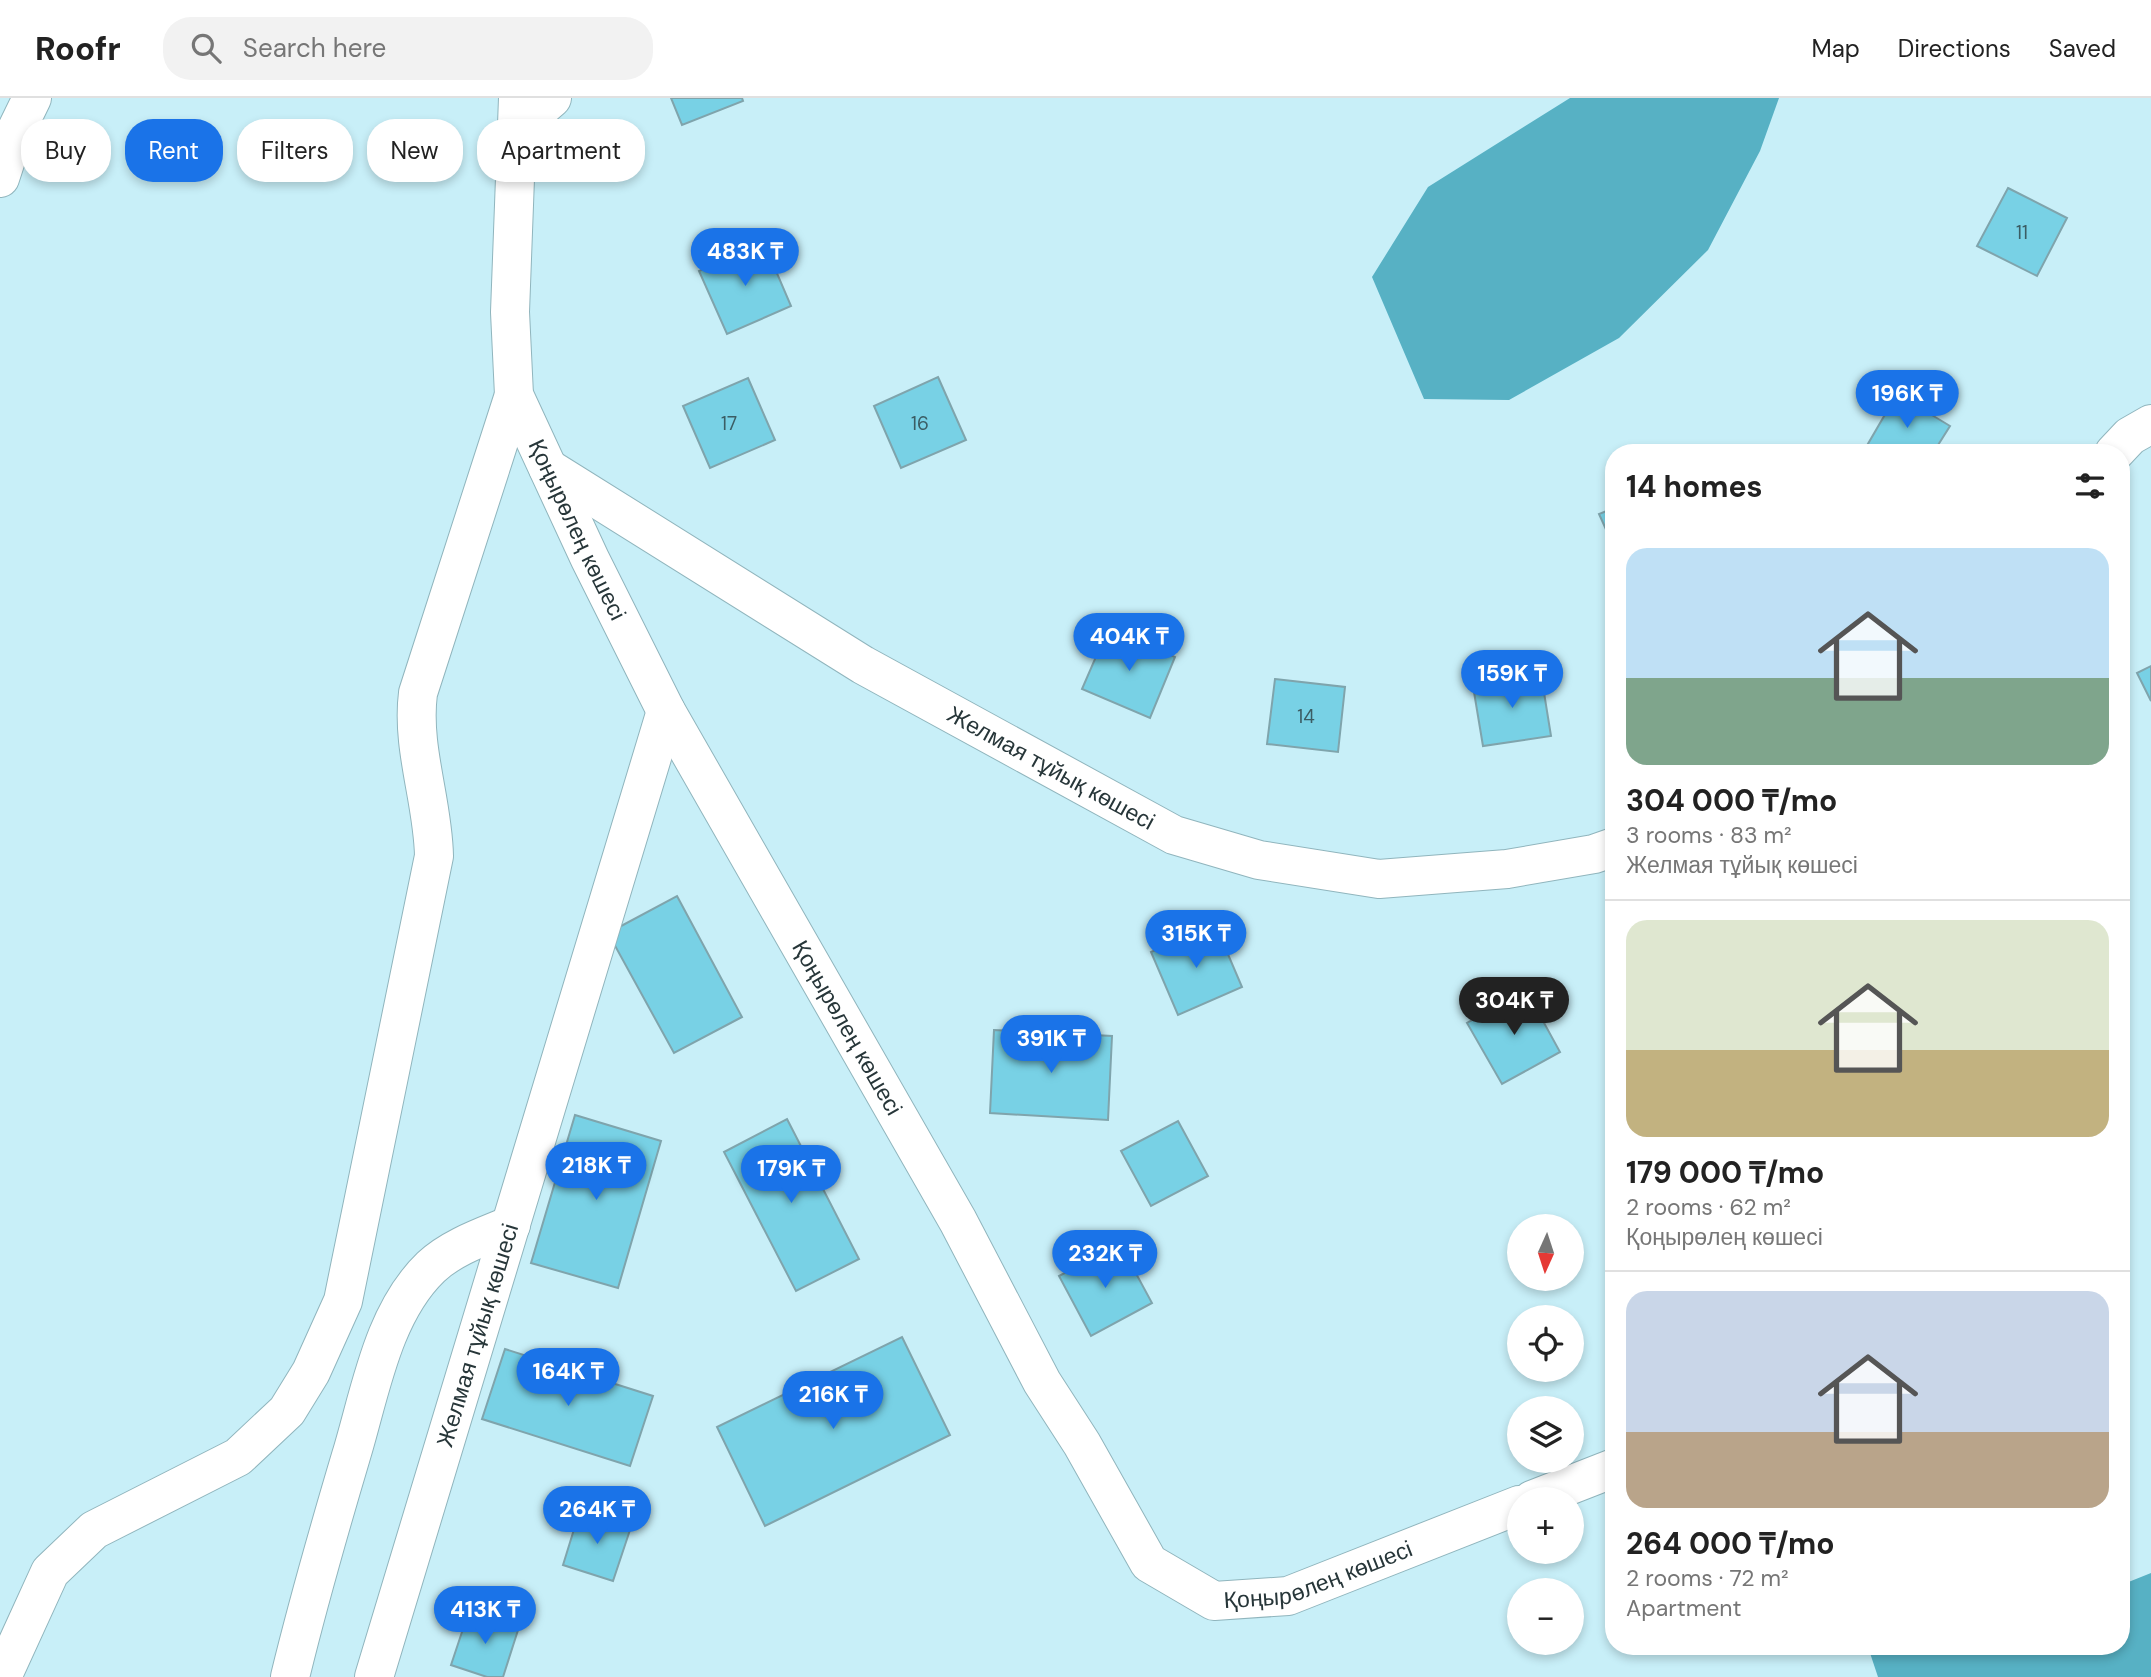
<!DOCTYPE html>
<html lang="en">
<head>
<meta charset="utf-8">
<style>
  :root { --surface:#fff; --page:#f2f2f2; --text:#222; --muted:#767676; --line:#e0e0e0; --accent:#1a73e8 }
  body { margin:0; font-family:"DM Sans",sans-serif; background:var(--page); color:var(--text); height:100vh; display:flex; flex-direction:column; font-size:26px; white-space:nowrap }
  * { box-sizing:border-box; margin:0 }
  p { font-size:23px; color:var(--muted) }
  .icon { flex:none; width:38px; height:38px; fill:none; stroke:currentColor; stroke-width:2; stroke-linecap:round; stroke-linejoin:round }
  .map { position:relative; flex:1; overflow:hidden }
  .details { position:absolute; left:1605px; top:346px; width:525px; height:1211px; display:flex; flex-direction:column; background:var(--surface); border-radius:28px; box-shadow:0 4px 10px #0003 }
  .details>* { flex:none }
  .top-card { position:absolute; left:21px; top:21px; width:665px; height:63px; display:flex; gap:14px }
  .needle { width:46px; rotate:183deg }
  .buttons { position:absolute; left:1507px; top:1116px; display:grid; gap:14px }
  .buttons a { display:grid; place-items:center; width:77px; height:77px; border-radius:50%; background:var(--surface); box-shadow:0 4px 10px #0003; font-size:35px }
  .price { position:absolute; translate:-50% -60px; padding:0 16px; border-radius:24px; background:var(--accent); color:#fff; font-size:23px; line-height:46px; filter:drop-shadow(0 2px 4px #0008) }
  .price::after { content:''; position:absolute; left:50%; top:42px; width:21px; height:16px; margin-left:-10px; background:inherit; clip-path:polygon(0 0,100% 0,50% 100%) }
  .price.current { background:#222; color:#fff }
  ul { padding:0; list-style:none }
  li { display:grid; align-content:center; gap:14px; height:371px; padding:0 21px }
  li+li { border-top:2px solid var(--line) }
  li span { display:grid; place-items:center; height:217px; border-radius:21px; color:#555 }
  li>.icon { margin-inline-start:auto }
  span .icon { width:126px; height:126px; fill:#fffc; stroke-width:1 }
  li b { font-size:30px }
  h2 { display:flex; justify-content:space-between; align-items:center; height:84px; padding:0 21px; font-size:30px }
  .chip { padding:0 24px; border-radius:28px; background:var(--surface); box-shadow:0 4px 10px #0003; font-size:24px; line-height:63px }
  .chip.current { background:var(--accent); color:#fff }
  header { display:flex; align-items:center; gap:42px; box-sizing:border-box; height:98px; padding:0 35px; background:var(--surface); border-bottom:2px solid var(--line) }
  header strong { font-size:33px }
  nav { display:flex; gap:38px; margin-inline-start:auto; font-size:24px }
  .search { width:490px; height:63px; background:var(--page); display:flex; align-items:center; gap:18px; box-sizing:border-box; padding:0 24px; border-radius:28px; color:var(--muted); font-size:26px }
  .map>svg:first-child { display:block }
  .water { fill:#57b1c4 }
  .building { fill:#78d1e5; stroke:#7fa4ac; stroke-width:2 }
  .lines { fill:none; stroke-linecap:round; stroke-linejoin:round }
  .minor-casing { stroke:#90b5bd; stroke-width:40 }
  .minor { stroke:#fff; stroke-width:38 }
  .labels { text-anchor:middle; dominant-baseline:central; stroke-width:6; stroke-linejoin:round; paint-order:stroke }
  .number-label { font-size:19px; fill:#3b5d64 }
  .street-label { font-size:23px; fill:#273639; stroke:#fff }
</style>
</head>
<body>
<header>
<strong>Roofr</strong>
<div class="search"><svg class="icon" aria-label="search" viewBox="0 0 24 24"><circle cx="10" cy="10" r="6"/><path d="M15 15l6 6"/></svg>Search here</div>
<nav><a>Map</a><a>Directions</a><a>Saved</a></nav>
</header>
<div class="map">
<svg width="2151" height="1579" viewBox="0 0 2151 1579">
  <rect width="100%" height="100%" fill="#c8eff8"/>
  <path class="water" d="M1570,0h209l-19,53 -52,99 -89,88 -110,62 -85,-1 -52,-122 56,-90z
    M2151,1475v104h-273l-10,-30h253v-62z"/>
  <path class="building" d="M671,0h71l1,3 -61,24z
    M2008,90l59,30 -30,58 -60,-30z
    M764,145l27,63 -64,28 -28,-63z
    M938,279l28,63 -65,28 -27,-62z
    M748,280l27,62 -65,28 -27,-62z
    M1897,296l53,32 -17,27h-61l-7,-4z
    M1614,410v39l-15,-33z
    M1108,531l67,28 -25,61 -68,-29z
    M2151,568v35l-14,-28z
    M1541,576l10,62 -68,10 -10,-60z
    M1275,581l70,8 -7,65 -71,-8z
    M677,798l65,121 -68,36 -66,-120z
    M1215,826l27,63 -64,28 -27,-63z
    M1526,892l34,62 -58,32 -35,-61z
    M994,932l118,6 -4,84 -118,-7z
    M575,1017l86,26 -43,147 -87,-25z
    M787,1021l72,140 -63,32 -72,-139z
    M1178,1023l30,55 -57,30 -30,-55z
    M1120,1146l32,59 -61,33 -32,-60z
    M902,1239l48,98 -185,91 -48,-99z
    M505,1251l148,47 -23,70 -148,-47z
    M580,1412l51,17 -18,54 -50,-16z
    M469,1513l50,16 -16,50h-16l-36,-12z"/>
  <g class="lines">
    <g class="minor-casing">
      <g id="minor">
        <path id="s1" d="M518,0l-8,214 4,83 76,164 76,152 292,510 84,161 40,62 67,119 65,38 74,-5 231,-91"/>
        <path d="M516,31l36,-31"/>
        <path d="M0,80l14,-43 18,-37"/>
        <path d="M2114,355l16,-17 21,-12"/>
        <path id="s2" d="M548,370l315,197 311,170 85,25 120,19 128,-10 87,-15 20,-7"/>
        <path d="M1532,1402l82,-32"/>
        <path d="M2,1579l48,-105 44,-42 144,-73 49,-46 24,-39 32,-71 91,-445c-1,-55 -23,-108 -16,-163l96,-298"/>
        <path d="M290,1579c18,-74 39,-147 61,-221 19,-62 31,-142 80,-189 21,-20 54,-31 80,-42"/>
        <path id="s3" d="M374,1579l292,-966"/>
      </g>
    </g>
    <use href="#minor" class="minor"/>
  </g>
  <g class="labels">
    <g class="number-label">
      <text x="2022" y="134">11</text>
      <text x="729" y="325">17</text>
      <text x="920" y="325">16</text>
      <text x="1306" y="618">14</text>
    </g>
    <g class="street-label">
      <text stroke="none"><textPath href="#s1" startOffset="446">Қоңырөлең көшесі</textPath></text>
      <text stroke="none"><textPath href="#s2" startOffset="586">Желмая тұйық көшесі</textPath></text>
      <text stroke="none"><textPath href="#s1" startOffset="1013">Қоңырөлең көшесі</textPath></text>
      <text stroke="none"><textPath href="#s3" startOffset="357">Желмая тұйық көшесі</textPath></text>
      <text stroke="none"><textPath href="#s1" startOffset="1811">Қоңырөлең көшесі</textPath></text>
    </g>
  </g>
</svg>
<div class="buttons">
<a><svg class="needle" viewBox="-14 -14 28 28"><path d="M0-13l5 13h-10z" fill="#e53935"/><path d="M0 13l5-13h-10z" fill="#767676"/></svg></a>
<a><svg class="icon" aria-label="locate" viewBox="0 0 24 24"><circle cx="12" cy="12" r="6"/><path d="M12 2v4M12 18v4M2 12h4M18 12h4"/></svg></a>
<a><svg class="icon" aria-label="layers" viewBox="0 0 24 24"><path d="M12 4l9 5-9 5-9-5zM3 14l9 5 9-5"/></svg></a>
<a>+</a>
<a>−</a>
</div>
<b class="price" style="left:745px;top:190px">483K ₸</b>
<b class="price" style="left:1907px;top:332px">196K ₸</b>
<b class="price" style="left:1129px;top:575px">404K ₸</b>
<b class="price" style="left:1512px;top:612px">159K ₸</b>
<b class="price" style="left:1196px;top:872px">315K ₸</b>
<b class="price current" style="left:1514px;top:939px">304K ₸</b>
<b class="price" style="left:1051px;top:977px">391K ₸</b>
<b class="price" style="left:596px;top:1104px">218K ₸</b>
<b class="price" style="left:791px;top:1107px">179K ₸</b>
<b class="price" style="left:1105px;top:1192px">232K ₸</b>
<b class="price" style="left:568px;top:1310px">164K ₸</b>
<b class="price" style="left:833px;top:1333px">216K ₸</b>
<b class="price" style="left:597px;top:1448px">264K ₸</b>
<b class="price" style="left:485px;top:1548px">413K ₸</b>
<div class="top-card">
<a class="chip">Buy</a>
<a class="chip current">Rent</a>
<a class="chip">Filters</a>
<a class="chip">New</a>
<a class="chip">Apartment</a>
</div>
<section class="details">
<h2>14 homes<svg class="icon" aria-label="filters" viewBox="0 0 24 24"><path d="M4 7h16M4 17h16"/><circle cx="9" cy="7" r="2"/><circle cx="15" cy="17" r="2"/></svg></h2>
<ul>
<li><span style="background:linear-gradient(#bfe0f5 60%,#7fa58c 0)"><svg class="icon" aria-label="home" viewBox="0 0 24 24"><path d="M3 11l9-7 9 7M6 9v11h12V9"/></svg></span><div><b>304 000 ₸/mo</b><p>3 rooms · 83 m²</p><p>Желмая тұйық көшесі</p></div></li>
<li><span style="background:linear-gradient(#dfe7d0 60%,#c2b280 0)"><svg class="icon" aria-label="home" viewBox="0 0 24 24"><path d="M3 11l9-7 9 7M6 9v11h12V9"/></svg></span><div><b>179 000 ₸/mo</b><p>2 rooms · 62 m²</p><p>Қоңырөлең көшесі</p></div></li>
<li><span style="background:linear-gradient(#c9d6e8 65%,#b9a48a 0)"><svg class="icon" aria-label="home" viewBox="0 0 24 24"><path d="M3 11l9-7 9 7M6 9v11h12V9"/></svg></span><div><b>264 000 ₸/mo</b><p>2 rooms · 72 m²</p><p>Apartment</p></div></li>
</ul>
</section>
</div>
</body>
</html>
